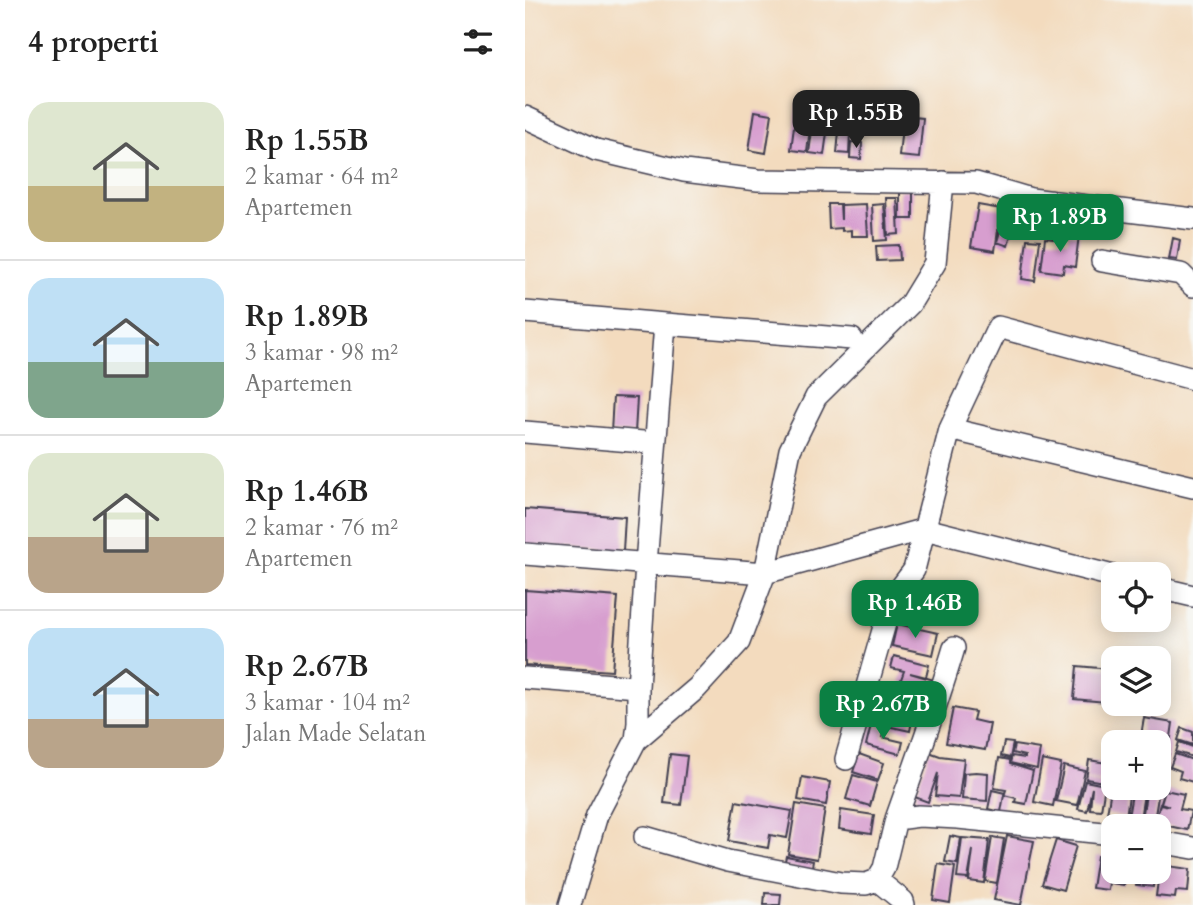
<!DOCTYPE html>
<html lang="id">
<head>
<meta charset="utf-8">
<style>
  :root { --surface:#fff; --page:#f2f2f2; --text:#222; --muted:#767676; --line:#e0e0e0; --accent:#0b8043 }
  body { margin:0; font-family:Cardo,serif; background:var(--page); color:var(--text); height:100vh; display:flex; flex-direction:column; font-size:26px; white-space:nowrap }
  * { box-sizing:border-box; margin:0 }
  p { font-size:23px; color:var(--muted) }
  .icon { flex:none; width:38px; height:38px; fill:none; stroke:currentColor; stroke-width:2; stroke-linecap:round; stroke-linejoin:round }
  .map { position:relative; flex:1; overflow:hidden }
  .drawer { display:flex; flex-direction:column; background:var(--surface); width:525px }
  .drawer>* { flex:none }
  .fabs { position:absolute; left:576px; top:562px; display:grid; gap:14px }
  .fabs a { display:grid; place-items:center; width:70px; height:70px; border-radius:14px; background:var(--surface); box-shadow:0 4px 18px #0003; font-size:35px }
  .price { position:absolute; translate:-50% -60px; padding:0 16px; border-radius:14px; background:var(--accent); color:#fff; font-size:23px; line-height:46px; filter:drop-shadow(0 2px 4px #0008) }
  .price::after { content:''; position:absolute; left:50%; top:42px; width:21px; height:16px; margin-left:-10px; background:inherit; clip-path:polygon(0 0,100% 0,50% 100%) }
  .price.current { background:#222; color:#fff }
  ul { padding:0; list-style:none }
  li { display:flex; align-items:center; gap:21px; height:175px; padding:0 28px }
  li+li { border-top:2px solid var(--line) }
  li span { display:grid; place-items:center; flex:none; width:196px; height:140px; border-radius:21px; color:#555 }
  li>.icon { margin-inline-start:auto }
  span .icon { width:84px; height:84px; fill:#fffc; stroke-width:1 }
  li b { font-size:30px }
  h2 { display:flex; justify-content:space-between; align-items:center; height:84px; padding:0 28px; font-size:30px }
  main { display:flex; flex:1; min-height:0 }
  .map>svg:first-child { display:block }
  .building { fill:#d79ecf }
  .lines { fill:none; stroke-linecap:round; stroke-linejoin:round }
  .minor-casing { stroke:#413e4f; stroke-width:24 }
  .minor { stroke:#fff; stroke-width:21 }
</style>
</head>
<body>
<main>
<section class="drawer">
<h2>4 properti<svg class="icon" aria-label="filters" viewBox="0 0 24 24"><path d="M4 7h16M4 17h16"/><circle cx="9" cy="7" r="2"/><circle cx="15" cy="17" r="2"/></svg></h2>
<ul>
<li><span style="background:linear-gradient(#dfe7d0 60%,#c2b280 0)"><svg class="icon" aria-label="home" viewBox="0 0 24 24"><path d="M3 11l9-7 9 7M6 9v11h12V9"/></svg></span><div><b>Rp 1.55B</b><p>2 kamar · 64 m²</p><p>Apartemen</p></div></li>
<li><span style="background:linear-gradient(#bfe0f5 60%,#7fa58c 0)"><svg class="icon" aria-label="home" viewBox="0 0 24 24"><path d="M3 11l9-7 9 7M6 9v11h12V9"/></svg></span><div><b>Rp 1.89B</b><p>3 kamar · 98 m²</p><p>Apartemen</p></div></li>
<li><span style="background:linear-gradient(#dfe7d0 60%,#b9a48a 0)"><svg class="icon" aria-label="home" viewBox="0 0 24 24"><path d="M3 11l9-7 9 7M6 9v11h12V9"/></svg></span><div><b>Rp 1.46B</b><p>2 kamar · 76 m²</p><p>Apartemen</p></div></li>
<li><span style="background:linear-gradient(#bfe0f5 65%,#b9a48a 0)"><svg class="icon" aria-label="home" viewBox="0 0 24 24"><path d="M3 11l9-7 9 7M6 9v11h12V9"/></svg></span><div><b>Rp 2.67B</b><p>3 kamar · 104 m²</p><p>Jalan Made Selatan</p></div></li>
</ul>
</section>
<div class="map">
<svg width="668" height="905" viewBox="0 0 668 905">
  <rect width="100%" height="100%" fill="#f6f6f2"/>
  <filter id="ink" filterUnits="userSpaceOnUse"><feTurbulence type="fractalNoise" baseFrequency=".0143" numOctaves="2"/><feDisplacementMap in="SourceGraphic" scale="14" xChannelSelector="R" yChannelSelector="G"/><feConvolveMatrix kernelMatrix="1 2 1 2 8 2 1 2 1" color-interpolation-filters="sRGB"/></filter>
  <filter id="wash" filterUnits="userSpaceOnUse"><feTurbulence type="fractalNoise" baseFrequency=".00686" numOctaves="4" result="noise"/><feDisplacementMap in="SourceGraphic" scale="28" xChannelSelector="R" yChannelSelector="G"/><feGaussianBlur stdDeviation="1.57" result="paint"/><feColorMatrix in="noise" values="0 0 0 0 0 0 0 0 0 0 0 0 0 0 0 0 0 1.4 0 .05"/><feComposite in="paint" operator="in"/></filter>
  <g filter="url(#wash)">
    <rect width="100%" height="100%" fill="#f3dbbe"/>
    <g id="blocks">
      <path class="building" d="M291,101l22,4 -2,11 -22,-4z
        M272,103l16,2 -6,47 -16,-2z
        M230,111l17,3 -6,39 -17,-3z
        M289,116l15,2 -5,37 -15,-2z
        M378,116l20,2 -4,40 -20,-2z
        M314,131l11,1 -1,22 -12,-1z
        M326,142l11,1 -1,16 -11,-1z
        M375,190h13v29h-13z
        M361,198h11l2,36 -11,1z
        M303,204h12l1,16v-15l25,-1 2,32h-17v-6l-9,1v-3l-13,1z
        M359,204l3,36 -13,1 -2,-36z
        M453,205l23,4 -6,42 -24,-4z
        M479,218l11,3 -7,25 -11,-4z
        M544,234l10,1 -4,32 -11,-2 -1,8 -22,-3 4,-32 23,3z
        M648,238l7,2 -3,20 -8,-1z
        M502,239l13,1 -5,41 -13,-2z
        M374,245l1,15 -23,1 -1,-15z
        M88,397l24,1 -2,35 -24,-1z
        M0,509l100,8 -2,34 -98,-7z
        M0,590l93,7 -6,74 -87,-6z
        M372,624l41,9 -5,22 -41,-9z
        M369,656l35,9 -3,12 -16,-4 27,8 -3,11 -34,-10 4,-11 -13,-3z
        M552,666l32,3 -3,33 -32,-3z
        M357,690l43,9 -2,11 -9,-2 -2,10 -34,-7z
        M428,708l22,4 -2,8 17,4 -5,26 -39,-7z
        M350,712l37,9 -2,10 -37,-8z
        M619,718l29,5 -7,49 -7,-2v-28h-19z
        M346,725l14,3 -3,9 21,5 -3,12 -34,-9z
        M657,728l11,4v13l-15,-5z
        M479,742l9,1 -3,15 -9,-2z
        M654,742l14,5v10l-17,-5z
        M489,745l26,4 -3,20 -27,-6 2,-7 13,2v-2l-13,-3z
        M404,752l11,4 24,3 -5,39 -24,-2 3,-23 -10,29 -13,-5 -5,14z
        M145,754l17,2 -6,49 -17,-2z
        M334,754l25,9 -6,17 -25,-8z
        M650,754l18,6v22l-14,-4 2,-7 -11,-4z
        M474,758l11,2v4l23,7 -7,33 -11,-2 1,-4 -12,-3 -3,17 -13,-3 4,-19 13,3 1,-3 -12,-2z
        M517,760l19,4 -8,42 -19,-4z
        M564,760l18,3 -3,19 -18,-3z
        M539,766l21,5 -8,34 -21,-4z
        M451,772l12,1 -1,28 -25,-2 2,-26z
        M328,775l24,7 -7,24 -24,-7z
        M277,777l28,5 -4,23 -28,-5z
        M634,779h2l-7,42 -12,-2 5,-31h12z
        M560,781l20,4 -4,25 -11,-1 2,-21 -5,23 -9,-2z
        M586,788h19l-4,29 -19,-3z
        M608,788h12l-6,37 -12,-2z
        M640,790l19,4 -4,15 11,2 -4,19 -32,-7 5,-19 9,2 -8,-3z
        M211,801l56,10 -5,27 -17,-3 -2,13 -39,-7z
        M271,804l29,5 -8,50 -29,-5z
        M316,810l33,5 -3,19 -32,-5z
        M425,836l11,2 -4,26 -12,-2z
        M482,836l27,5 -13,64 -27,-5z
        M467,837l12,2 -7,44 -12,-2z
        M437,838l27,2 -5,43 -15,-2 4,-31 -5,29 -11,-1z
        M531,840l20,6 -13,44 -21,-6z
        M261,856l27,5 -2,11 -27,-6z
        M572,856l15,2 -4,32 -16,-2z
        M413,864l17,3 -5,36 -17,-3z
        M635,865l30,4 -2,23 -12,-1 -1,7 -19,-2z
        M587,872h14l-2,13 -13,-2z
        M613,872h17l-2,15 -17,-2z
        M240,893l16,1 -1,11h-16z"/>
    </g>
  </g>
  <g filter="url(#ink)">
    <use href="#blocks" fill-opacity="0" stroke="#413e4f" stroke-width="2"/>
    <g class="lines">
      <g class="minor-casing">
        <path id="minor" d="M0,117l71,33 88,21 74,9 218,3 55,16 162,20
          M577,261l79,13 12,12
          M0,312l140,12
          M425,429l243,58
          M0,432l130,11
          M0,554l240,19 160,-44 188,47
          M634,588l34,8
          M0,678l113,9
          M111,740l61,-52 42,-46 26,-69 25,-123 26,-53 94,-93 25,-41 8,-81
          M321,759l46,-160 22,-29 36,-141 48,-102 195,52
          M371,819c20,-57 41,-113 58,-171
          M120,837l83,24 113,22 25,1 11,-4 7,-12 12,-49 23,-3 39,2 155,16
          M634,842l34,6
          M352,880l26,21 1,4
          M45,905l27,-90 39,-75 2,-17v-36l8,-123 19,-240 187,15"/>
      </g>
      <use href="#minor" class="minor"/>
    </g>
  </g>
</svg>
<div class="fabs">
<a><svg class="icon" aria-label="locate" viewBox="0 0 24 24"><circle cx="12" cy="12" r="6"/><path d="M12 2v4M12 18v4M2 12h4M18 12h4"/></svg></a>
<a><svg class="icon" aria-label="layers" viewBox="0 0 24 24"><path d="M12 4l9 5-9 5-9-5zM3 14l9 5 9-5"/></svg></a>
<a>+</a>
<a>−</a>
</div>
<b class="price current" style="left:331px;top:150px">Rp 1.55B</b>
<b class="price" style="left:535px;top:254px">Rp 1.89B</b>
<b class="price" style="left:390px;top:640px">Rp 1.46B</b>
<b class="price" style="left:358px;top:741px">Rp 2.67B</b>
</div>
</main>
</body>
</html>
